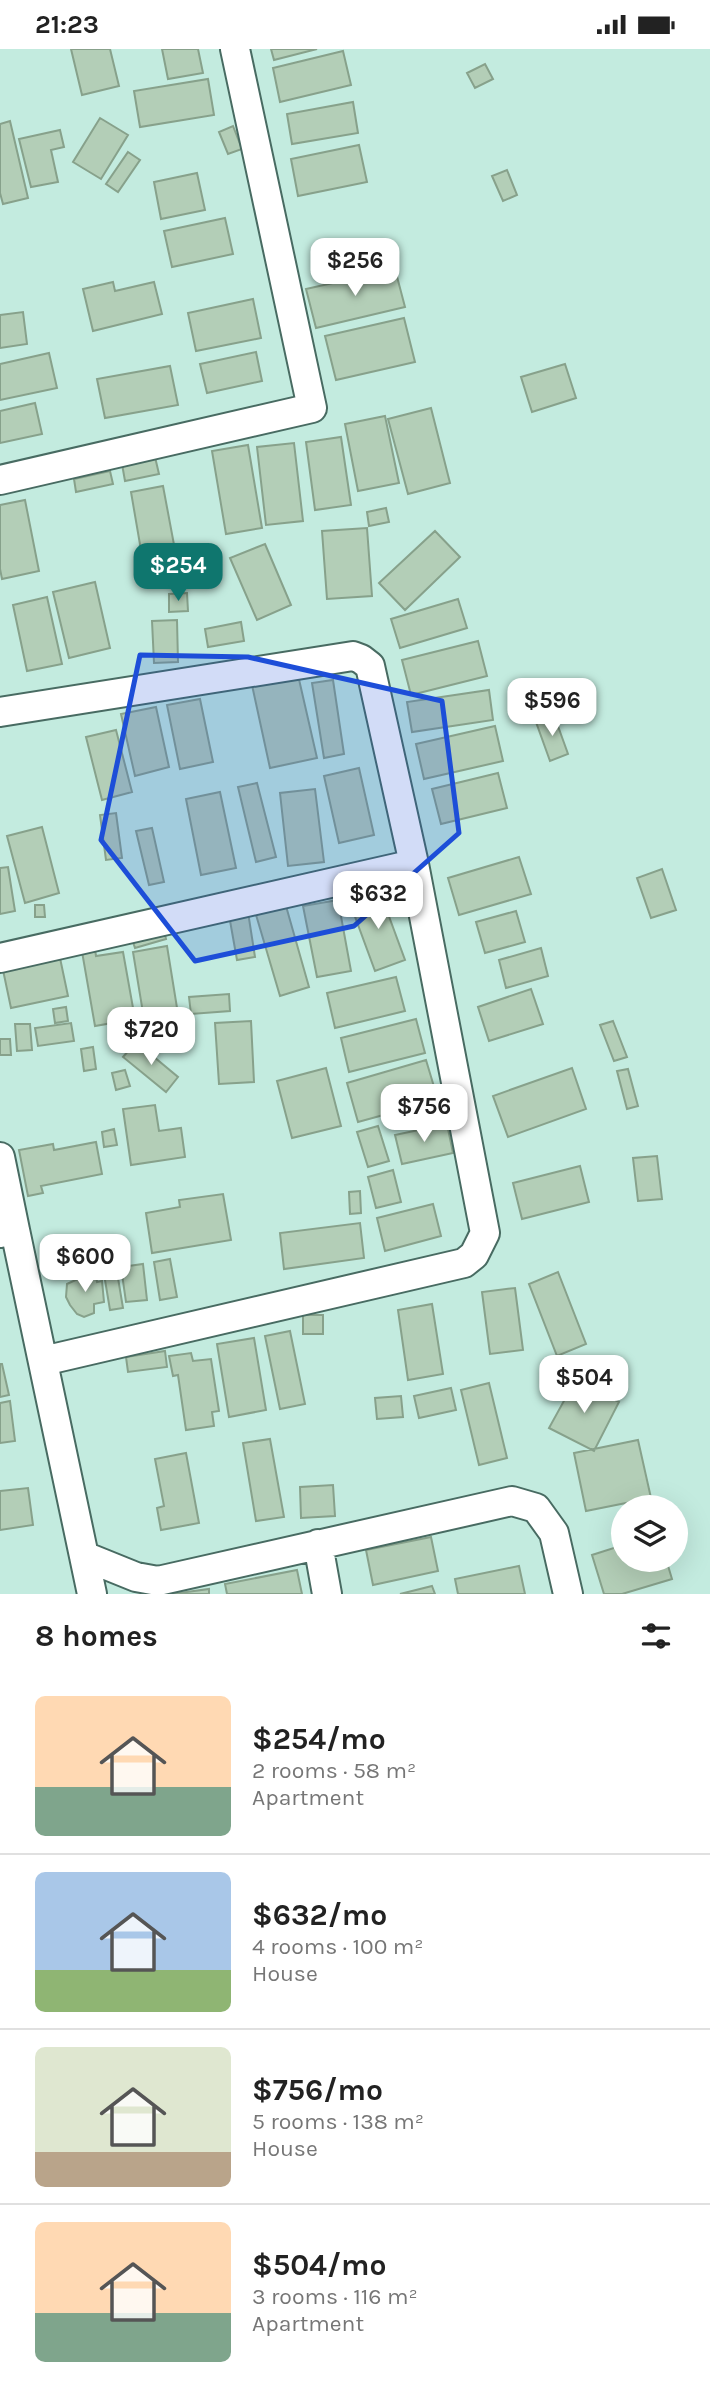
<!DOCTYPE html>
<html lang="en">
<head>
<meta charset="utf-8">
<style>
  :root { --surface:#fff; --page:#f2f2f2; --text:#222; --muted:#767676; --line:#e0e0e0; --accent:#0f766e }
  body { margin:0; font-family:Karla,sans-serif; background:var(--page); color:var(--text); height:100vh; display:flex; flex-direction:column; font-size:26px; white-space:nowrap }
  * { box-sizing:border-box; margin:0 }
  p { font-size:23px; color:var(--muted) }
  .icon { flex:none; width:38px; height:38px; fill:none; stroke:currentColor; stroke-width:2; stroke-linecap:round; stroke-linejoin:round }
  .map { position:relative; height:1545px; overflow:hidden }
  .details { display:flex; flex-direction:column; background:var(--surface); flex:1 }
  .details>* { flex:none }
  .buttons { position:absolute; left:611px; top:1446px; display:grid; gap:14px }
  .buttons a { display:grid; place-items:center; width:77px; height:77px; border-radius:50%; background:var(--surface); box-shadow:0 7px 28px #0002; font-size:35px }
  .price { position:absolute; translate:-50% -60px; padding:0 16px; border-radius:14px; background:#fff; color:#222; font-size:23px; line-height:46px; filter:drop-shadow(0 2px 4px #0008) }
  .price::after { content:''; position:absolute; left:50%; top:42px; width:21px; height:16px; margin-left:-10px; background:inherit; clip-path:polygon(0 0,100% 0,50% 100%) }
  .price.active { background:var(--accent); color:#fff }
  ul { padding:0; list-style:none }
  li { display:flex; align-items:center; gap:21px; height:175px; padding:0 35px }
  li+li { border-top:2px solid var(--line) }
  li span { display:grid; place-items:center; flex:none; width:196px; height:140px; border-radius:10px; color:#555 }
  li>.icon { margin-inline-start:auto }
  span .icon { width:84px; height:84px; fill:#fffc; stroke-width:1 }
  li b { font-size:30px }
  h2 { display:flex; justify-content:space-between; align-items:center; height:84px; padding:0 35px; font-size:30px }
  .status { display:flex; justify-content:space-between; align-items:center; height:49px; padding:0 35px; background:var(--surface); direction:ltr }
  .status svg { height:19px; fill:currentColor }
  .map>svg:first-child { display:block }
  .building { fill:#b3ceb7; stroke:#87a18b; stroke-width:2 }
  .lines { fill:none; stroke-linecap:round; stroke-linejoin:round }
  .minor-casing { stroke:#486b62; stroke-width:32 }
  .minor { stroke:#fff; stroke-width:28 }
  .marked { fill:#1d4ed8; fill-opacity:0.2; stroke:#1d4ed8; stroke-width:5; stroke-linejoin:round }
</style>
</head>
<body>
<div class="status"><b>21:23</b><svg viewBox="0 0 49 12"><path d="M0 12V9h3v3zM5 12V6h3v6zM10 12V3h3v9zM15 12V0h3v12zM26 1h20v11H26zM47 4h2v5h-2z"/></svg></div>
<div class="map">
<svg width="710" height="1545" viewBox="0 0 710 1545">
  <rect width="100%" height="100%" fill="#c3ebdf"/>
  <path class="building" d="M71,0h39l9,37 -37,9z
    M162,0h36l5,24 -35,6z
    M271,0h46l-43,11z
    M343,2l8,34 -71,17 -7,-34z
    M485,15l8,15 -18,9 -8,-15z
    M208,30l6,36 -74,12 -6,-36z
    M353,53l5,31 -66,11 -5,-30z
    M100,69l28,17 -27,44 -28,-17z
    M10,72l18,77 -25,6 -3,-11v-69z
    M233,77l9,23 -14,5 -9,-22z
    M60,81l4,17 -13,3 7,32 -27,5 -12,-48z
    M359,96l8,37 -69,14 -7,-37z
    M128,103l12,8 -22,32 -12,-8z
    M507,121l10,25 -14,6 -11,-25z
    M197,124l8,37 -44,9 -7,-37z
    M225,169l8,36 -61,13 -8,-36z
    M395,220l10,38 -89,21 -10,-39z
    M113,233l2,9 39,-9 8,32 -69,17 -10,-42z
    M253,250l8,39 -65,13 -8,-38z
    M23,263l4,32 -27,4v-33z
    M404,269l11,44 -79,18 -11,-44z
    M256,303l6,29 -55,12 -7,-29z
    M49,304l8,35 -57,12v-36z
    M565,315l11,34 -44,14 -11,-35z
    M170,317l8,39 -73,13 -8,-39z
    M35,354l7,31 -42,9v-32z
    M431,359l19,75 -42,11 -20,-75z
    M385,367l14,67 -41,8 -13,-67z
    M341,388l10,68 -36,5 -9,-68z
    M294,394l9,78 -37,4 -9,-78z
    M248,396l14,83 -36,6 -14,-83z
    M155,408l4,17 -34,7 -3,-17z
    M110,422l3,13 -37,8 -2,-13z
    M163,437l12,64 -33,6 -11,-64z
    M25,451l14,71 -37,8 -2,-10v-64z
    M386,459l3,14 -20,4 -2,-14z
    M367,479l5,68 -45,3 -5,-68z
    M435,482l25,26 -55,53 -26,-27z
    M265,495l26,61 -34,15 -27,-62z
    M176,511l3,19 -35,6 -4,-20z
    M95,533l15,66 -41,10 -16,-66z
    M187,544l1,18 -19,1v-18z
    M47,548l15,67 -35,7 -14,-66z
    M458,550l9,29 -67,20 -9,-29z
    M177,571l1,42 -24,1 -2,-42z
    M241,573l3,19 -36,6 -3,-18z
    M478,592l9,35 -76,19 -9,-35z
    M298,626l19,83 -47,10 -18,-83z
    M333,631l11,74 -20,4 -12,-75z
    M489,641l4,30 -81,12 -5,-30z
    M200,650l13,63 -33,7 -13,-64z
    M156,658l13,60 -34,9 -14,-62z
    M554,666l14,39 -18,7 -14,-39z
    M495,677l8,35 -79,18 -8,-35z
    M116,681l16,62 -30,8 -16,-63z
    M359,719l15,67 -35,8 -15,-67z
    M498,724l9,35 -66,16 -9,-35z
    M257,734l19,74 -20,5 -18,-75z
    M315,740l9,73 -36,4 -8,-73z
    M220,743l16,76 -35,7 -15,-76z
    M116,764l6,45 -16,2 -6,-45z
    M42,778l17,66 -34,10 -18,-67z
    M152,779l12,54 -15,3 -13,-54z
    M519,808l12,37 -72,21 -11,-37z
    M8,818l7,44 -15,3v-46z
    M662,820l14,41 -25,8 -14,-40z
    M380,843l25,68 -30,11 -25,-68z
    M284,850l25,88 -29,9 -26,-88z
    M338,851l13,71 -34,6 -14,-71z
    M35,856h9l1,12h-10z
    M516,862l9,31 -40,11 -9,-31z
    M248,863l7,45 -18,3 -8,-45z
    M163,877l3,13 -31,9 -4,-12z
    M94,894l2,13 27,-4 12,67 -40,7 -14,-80z
    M167,897l11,68 -34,5 -11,-67z
    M541,899l7,28 -42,12 -7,-28z
    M60,909l8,38 -57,12 -8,-38z
    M396,928l9,34 -70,17 -8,-35z
    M531,940l12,35 -54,17 -11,-34z
    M229,945l1,17 -39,3 -2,-17z
    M66,958l2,14 -13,2 -2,-14z
    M416,970l9,34 -76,19 -8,-34z
    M251,972l3,61 -35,2 -4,-61z
    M613,972l14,36 -13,4 -14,-36z
    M71,974l3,18 -36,5 -3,-18z
    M15,975h15l2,26 -15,1z
    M0,990h10l1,16h-11z
    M136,993l42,35 -12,15 -43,-35z
    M93,998l3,22 -12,2 -3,-22z
    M426,1011l12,40 -80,22 -11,-39z
    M326,1019l15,58 -49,12 -15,-57z
    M572,1019l14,41 -78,28 -15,-41z
    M628,1020l10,37 -11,3 -10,-38z
    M125,1021l5,16 -14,4 -4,-17z
    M155,1056l4,26 22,-3 4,29 -54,8 -8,-56z
    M447,1075l6,29 -51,11 -7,-29z
    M378,1077l11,35 -21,6 -11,-35z
    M114,1080l3,16 -13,2 -2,-15z
    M96,1093l6,32 -61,12 2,7 -15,3 -9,-46 34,-6 1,6z
    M657,1107l5,43 -24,2 -5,-43z
    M580,1117l9,36 -67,17 -9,-36z
    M393,1121l8,32 -25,6 -8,-31z
    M360,1142l1,22 -11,1 -1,-22z
    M223,1145l8,46 -79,13 -6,-40 34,-6 -1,-7z
    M433,1155l8,32 -56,15 -8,-33z
    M360,1174l4,35 -80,11 -4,-36z
    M170,1210l7,38 -17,3 -6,-38z
    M143,1215l4,36 -21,2 -5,-35z
    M95,1222l2,11 5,-1 2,21 -10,2v9l-10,4 -7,-3 -7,-9 -4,-8 1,-13z
    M117,1223l6,36 -13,2 -6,-36z
    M558,1223l28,72 -29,12 -28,-72z
    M515,1239l8,62 -33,4 -8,-62z
    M432,1255l11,70 -35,6 -10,-70z
    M303,1266h20v19h-20z
    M290,1282l15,73 -25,5 -15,-73z
    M254,1289l12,72 -37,7 -12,-73z
    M165,1302l2,16 -39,5 -2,-15z
    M191,1304l2,8 18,-2 8,52 -7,1 2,14 -28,4 -8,-55 -5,1 -4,-20z
    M0,1315h2l7,31 -9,2z
    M576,1330l43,23 -25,49 -45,-23z
    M489,1334l18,75 -28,7 -18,-75z
    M451,1339l5,22 -37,8 -5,-22z
    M401,1347l2,21 -26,2 -2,-21z
    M10,1352l5,40 -15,2v-40z
    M270,1390l14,78 -28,4 -13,-78z
    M638,1391l13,58 -65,13 -12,-58z
    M186,1404l13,70 -38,7 -4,-22 7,-2 -9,-47z
    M333,1436l2,31 -34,2 -1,-31z
    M28,1439l5,37 -33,5v-39z
    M431,1488l7,34 -65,14 -7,-35z
    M623,1496v14h43l6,20 -50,15h-18l-12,-39z
    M519,1517l6,28h-67l-3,-15z
    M297,1521l5,24h-75l-2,-10z
    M432,1537l3,8h-35z
    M209,1540v5h-37z"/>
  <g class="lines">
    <g class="minor-casing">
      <path id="minor" d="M0,431l312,-72 -77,-359
        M0,663l353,-56 8,3 9,7 44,198 71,369 -11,22 -10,8 -421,98
        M0,909l414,-94
        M0,1108l15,73
        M0,1184l15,-3 77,364
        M318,1495l9,50
        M84,1507l52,21 22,4 354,-80 24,7 18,25 14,61"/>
    </g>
    <use href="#minor" class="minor"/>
  </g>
  <path class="marked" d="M140,606l108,2 194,44 17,132 -105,93 -159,35 -94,-121z"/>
</svg>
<div class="buttons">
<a><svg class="icon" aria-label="layers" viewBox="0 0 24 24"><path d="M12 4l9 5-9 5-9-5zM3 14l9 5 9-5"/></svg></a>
</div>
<b class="price" style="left:355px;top:249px">$256</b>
<b class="price active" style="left:178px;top:554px">$254</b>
<b class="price" style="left:552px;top:689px">$596</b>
<b class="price" style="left:378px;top:882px">$632</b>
<b class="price" style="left:151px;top:1018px">$720</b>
<b class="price" style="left:424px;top:1095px">$756</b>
<b class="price" style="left:85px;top:1245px">$600</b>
<b class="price" style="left:584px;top:1366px">$504</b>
</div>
<section class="details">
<h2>8 homes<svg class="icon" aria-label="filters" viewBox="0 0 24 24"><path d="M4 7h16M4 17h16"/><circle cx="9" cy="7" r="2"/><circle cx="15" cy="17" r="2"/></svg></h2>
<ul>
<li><span style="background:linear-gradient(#ffd9b3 65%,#7fa58c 0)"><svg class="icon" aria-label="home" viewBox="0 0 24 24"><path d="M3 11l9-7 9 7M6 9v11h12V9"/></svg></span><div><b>$254/mo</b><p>2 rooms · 58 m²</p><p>Apartment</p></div></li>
<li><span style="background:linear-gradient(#a9c7e8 70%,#8fb573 0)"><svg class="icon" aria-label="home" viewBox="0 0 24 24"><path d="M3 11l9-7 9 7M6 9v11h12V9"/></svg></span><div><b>$632/mo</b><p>4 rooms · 100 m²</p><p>House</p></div></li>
<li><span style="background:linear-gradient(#dfe7d0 75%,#b9a48a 0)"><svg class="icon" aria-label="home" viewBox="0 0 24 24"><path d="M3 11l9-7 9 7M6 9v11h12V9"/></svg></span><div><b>$756/mo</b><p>5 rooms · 138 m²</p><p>House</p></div></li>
<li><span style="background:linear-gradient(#ffd9b3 65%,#7fa58c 0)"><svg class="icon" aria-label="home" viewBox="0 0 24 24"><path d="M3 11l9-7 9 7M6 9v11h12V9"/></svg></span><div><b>$504/mo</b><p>3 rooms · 116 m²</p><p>Apartment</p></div></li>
</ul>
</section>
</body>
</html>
